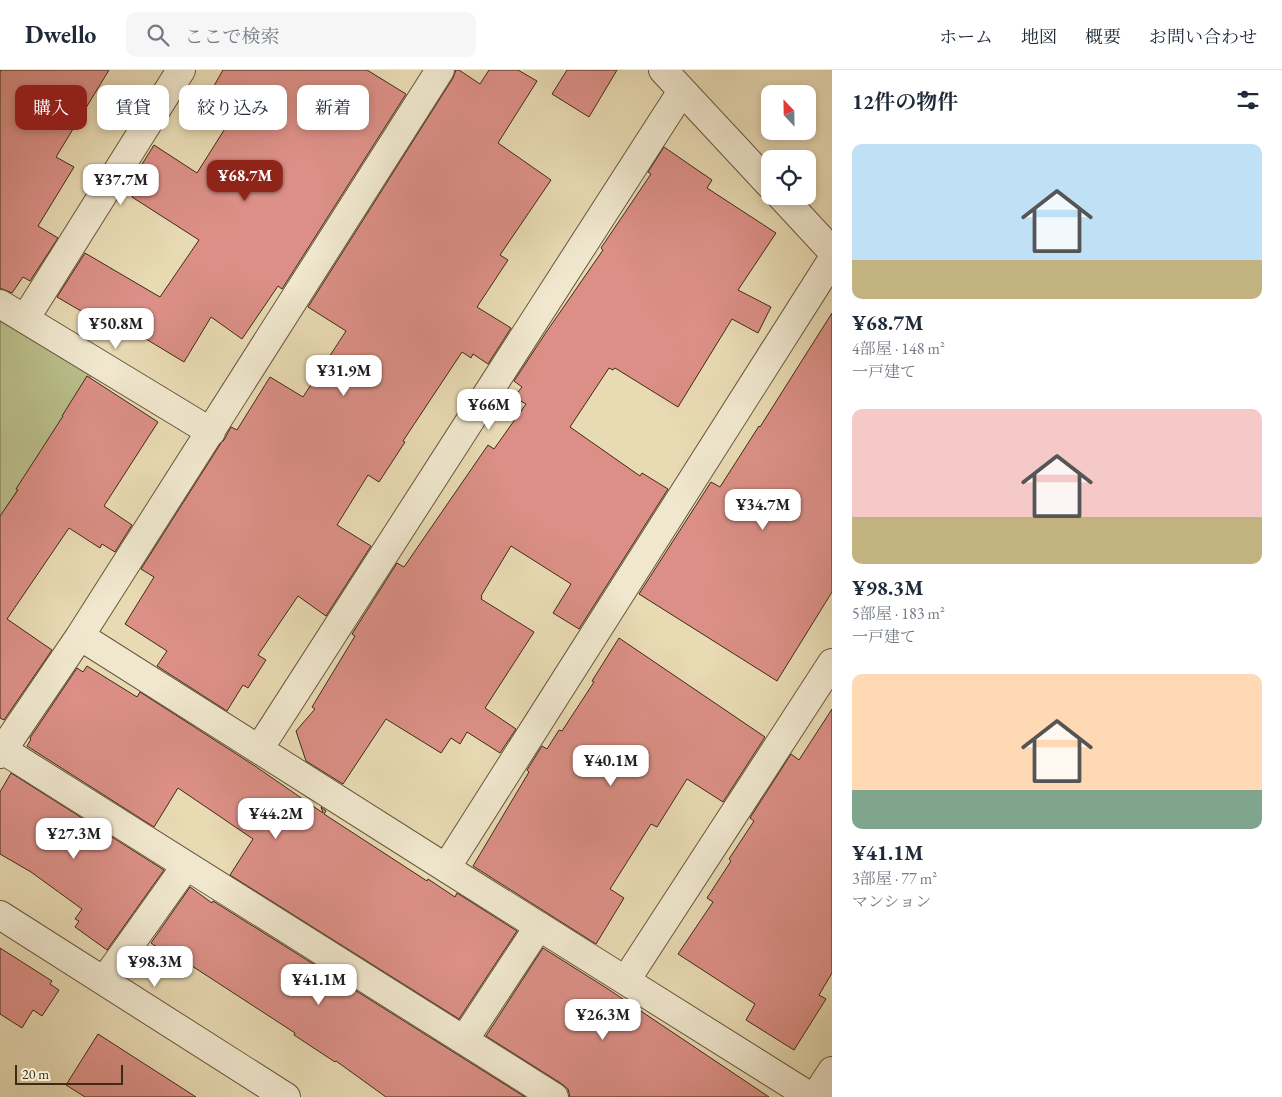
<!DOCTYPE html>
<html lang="ja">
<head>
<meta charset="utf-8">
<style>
  :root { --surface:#fff; --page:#f6f6f7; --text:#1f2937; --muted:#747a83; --line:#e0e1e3; --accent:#8f2418 }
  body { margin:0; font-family:"EB Garamond","Noto Serif JP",serif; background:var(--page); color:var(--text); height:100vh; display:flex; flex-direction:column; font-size:19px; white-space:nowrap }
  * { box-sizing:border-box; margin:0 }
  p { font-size:16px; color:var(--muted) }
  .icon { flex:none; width:28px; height:28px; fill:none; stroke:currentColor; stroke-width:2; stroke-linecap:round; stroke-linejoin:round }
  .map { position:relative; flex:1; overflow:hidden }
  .side { display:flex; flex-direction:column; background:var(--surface); width:450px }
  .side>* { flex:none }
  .hud { position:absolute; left:15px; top:15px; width:475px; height:45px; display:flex; gap:10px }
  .needle { width:32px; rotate:338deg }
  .tools { position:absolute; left:761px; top:15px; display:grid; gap:10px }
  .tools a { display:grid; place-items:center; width:55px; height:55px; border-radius:10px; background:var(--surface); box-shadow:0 2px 8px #0003; font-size:25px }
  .scale { position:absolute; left:15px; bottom:12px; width:108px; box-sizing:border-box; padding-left:5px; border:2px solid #3e2b14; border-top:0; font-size:14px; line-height:18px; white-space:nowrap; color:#3e2b14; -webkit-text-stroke:4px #f0e7ce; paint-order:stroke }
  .price { position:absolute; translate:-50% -42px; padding:0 11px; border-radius:10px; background:#fff; color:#222; font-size:16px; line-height:32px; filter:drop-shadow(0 1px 2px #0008) }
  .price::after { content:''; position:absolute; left:50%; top:30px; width:15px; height:11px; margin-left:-8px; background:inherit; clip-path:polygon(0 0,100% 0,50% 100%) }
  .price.current { background:var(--accent); color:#fff }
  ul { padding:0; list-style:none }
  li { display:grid; align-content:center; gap:10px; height:265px; padding:0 20px }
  li span { display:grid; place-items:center; height:155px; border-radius:10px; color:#555 }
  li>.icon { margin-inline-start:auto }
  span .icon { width:90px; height:90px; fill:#fffc; stroke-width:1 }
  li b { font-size:21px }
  h2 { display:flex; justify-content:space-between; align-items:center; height:60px; padding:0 20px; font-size:21px }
  .tag { padding:0 18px; border-radius:10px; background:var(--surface); box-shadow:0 2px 8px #0003; font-size:18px; line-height:45px }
  .tag.current { background:var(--accent); color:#fff }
  header { display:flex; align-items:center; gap:30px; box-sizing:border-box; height:70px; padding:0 25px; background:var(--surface); border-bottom:1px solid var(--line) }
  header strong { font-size:24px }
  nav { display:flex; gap:28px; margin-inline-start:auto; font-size:18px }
  .search { width:350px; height:45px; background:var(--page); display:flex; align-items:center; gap:12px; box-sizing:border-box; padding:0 18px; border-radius:10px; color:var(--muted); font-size:19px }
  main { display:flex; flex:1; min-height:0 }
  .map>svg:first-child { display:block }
  .green { fill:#b9be8a; stroke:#7c744f }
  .building { fill:#db8f86; stroke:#3e2b14 }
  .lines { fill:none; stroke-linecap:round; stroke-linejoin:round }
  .minor-casing { stroke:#68573c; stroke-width:30 }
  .minor { stroke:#f0e7ce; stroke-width:28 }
</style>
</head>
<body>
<header>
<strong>Dwello</strong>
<div class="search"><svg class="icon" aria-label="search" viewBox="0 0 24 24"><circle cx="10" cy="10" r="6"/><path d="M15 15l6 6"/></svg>ここで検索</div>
<nav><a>ホーム</a><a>地図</a><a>概要</a><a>お問い合わせ</a></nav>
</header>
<main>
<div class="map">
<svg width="832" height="1027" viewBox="0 0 832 1027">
  <rect width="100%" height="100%" fill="#e8dab3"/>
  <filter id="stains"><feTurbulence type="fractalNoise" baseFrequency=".004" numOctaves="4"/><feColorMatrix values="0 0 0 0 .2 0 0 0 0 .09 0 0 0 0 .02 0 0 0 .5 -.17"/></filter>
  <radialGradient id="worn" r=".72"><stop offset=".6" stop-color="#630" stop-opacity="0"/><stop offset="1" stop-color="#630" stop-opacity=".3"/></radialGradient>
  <path class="green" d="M0,246l92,58 -92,143z"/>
  <path class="building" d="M2,0h107l-53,87 18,10 -36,59 20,12 -28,43 -7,-4 -11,16 -12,-5v-217z
    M223,0h144l39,24 -124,195 -4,-3 -36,53 -31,-22 -27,45 -81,-49 -5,8 -41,-24 28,-44 75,44 39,-57 -67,-43 14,-23 -7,-5 15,-24 43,28 41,-65 -27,-17z
    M456,0h3l21,14 9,-14h29l19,11 -39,62 53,37 -51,75 8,5 -31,47 34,21 -23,36 -15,-10 -2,4 -9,-6 -59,89 2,1 -26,40 -11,-7 -31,50 34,21 -45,70 -28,-20 -40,59 8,5 -18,28 -5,-3 -16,26 -70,-45 10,-15 -42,-27 29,-47 -13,-8 80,-126 3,-3 7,-13 6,3 33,-53 33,20 43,-66 -38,-24 145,-229z
    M567,0h50l-28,47 -37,-23z
    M664,77l48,33 -5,8 69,45 -38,57 33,17 -13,26 -26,-14 -54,88 -63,-39 -2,2 -4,-2 -39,59 70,49 2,-3 26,16 -89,140 -26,-16 18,-29 -60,-38 -30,50 1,1 -1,2 53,33 -49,76 31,21 -16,24 -33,-21 -7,12 -9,-6 -10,15 -55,-34 -43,65 -37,-23 -10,-30 19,-22 -3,-2 43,-71 -3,-2 45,-71 7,4 84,-122 6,4 32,-45 -12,-7 8,-10 -8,-6 33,-50 56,-81 -2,-2 50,-74 -3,-2z
    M832,243v279l-55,89 -138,-87 72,-112 9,5 39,-61 1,1z
    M87,306l71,46 -54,84 28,19 -17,27 -13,-8 -2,4 -31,-20 -62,91 45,31 -48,70 -4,-2v-202l18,-26 -2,-1 47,-73h-1z
    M619,568l146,99 -42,65 -36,-23 -30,48 -6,-3 -41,65 14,9 -28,46 -123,-78 56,-94 -2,-2 15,-24 5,3 12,-19 3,1 32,-49 -2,-1z
    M87,596l50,31 3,-5 115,74 68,47 -2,-6 5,4 -2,3 103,67 1,-2 27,18 2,-4 60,38 -58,88 -229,-144 23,-36 -75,-51 -24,39 -127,-81 4,-7 -1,-1 47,-70 6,4z
    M832,639v264l-13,22 7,4 -32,51 -48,-30 9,-16 -77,-50 35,-52 -6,-4 24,-37 -2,-2 25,-38 -4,-3 41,-64 8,6z
    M11,703l153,97 -57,80 -32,-23 4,-6 -4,-2 7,-10 -51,-37 -31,-18v-62z
    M190,817l22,16 1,-2 312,196h-139l-50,-36 -1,1 -41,-27 1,-2 -103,-67 -3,4 -38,-27z
    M0,878l52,33 -2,3 9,6 -17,26 -9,-6 -11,18 -22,-14z
    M543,878l65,41 161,108h-199l-2,-8 -6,-5 -76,-48z
    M98,964l98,63h-111l-19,-12z"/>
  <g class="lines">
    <g class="minor-casing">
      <path id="minor" d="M663,0l107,115
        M781,126l51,55
        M0,234l211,128
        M25,249l156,-249
        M80,566l366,232 365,229
        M259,679l423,-658
        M3,680l551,347
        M0,684l80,-118 360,-566
        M446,798l386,-608
        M0,845l286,182
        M626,910l206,-317
        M104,911l82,-115
        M464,970l75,-114
        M815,1027l17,-26"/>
    </g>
    <use href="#minor" class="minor"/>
  </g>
  <rect width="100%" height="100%" filter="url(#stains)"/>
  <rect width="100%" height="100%" fill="url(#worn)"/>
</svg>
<div class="tools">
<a><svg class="needle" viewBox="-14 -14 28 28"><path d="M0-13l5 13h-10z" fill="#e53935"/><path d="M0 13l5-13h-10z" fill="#747a83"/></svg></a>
<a><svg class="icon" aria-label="locate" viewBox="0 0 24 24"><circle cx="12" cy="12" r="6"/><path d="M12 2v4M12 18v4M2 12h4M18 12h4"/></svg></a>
</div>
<div class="scale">20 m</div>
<b class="price current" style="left:245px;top:132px">¥68.7M</b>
<b class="price" style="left:121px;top:136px">¥37.7M</b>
<b class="price" style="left:116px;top:280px">¥50.8M</b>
<b class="price" style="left:344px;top:327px">¥31.9M</b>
<b class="price" style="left:489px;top:361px">¥66M</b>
<b class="price" style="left:763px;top:461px">¥34.7M</b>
<b class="price" style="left:611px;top:717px">¥40.1M</b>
<b class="price" style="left:276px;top:770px">¥44.2M</b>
<b class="price" style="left:74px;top:790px">¥27.3M</b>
<b class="price" style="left:155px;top:918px">¥98.3M</b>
<b class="price" style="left:319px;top:936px">¥41.1M</b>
<b class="price" style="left:603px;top:971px">¥26.3M</b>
<div class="hud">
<a class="tag current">購入</a>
<a class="tag">賃貸</a>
<a class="tag">絞り込み</a>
<a class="tag">新着</a>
</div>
</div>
<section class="side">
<h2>12件の物件<svg class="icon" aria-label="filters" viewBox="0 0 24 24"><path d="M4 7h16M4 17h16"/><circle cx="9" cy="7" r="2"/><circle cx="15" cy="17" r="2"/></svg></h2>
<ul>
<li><span style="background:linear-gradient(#bfe0f5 75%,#c2b280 0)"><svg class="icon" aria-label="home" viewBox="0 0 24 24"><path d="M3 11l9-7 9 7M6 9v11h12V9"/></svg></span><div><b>¥68.7M</b><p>4部屋 · 148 m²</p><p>一戸建て</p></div></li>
<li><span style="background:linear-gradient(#f6c9c9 70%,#c2b280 0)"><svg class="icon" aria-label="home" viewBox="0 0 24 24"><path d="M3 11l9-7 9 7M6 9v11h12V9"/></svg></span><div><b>¥98.3M</b><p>5部屋 · 183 m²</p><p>一戸建て</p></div></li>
<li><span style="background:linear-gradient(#ffd9b3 75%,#7fa58c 0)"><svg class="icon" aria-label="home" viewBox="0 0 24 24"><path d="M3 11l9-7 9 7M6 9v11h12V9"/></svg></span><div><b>¥41.1M</b><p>3部屋 · 77 m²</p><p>マンション</p></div></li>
</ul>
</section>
</main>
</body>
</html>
